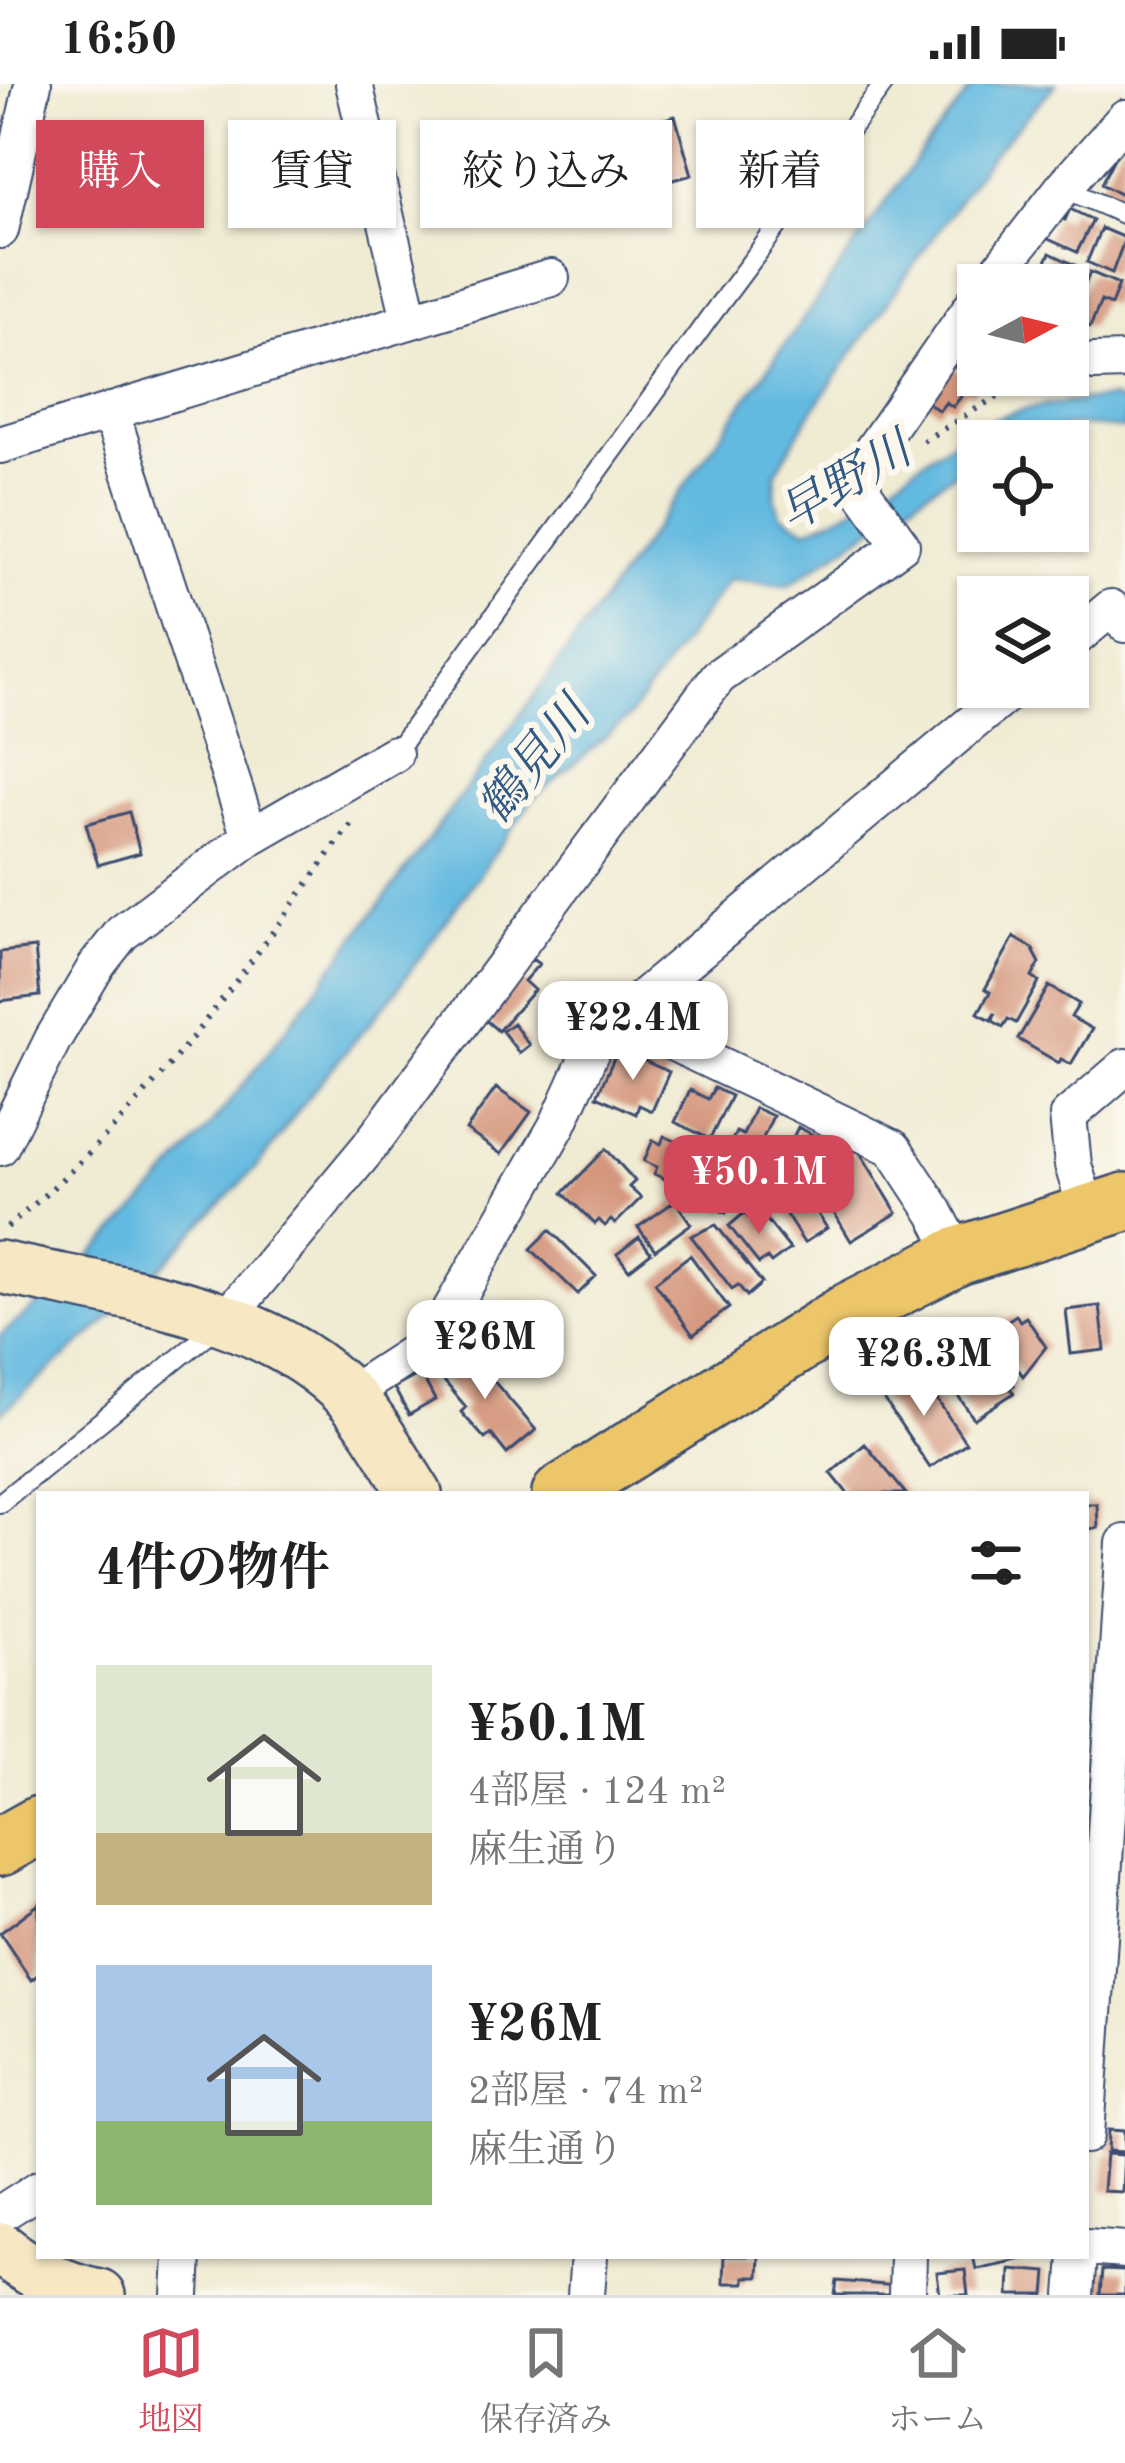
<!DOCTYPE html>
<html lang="ja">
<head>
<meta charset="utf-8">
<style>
  :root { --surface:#fff; --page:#f2f2f2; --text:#222; --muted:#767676; --line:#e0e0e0; --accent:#d1495b }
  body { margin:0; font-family:"Old Standard TT","Noto Serif JP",serif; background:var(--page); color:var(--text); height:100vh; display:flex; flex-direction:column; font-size:45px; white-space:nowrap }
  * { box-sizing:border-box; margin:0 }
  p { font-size:39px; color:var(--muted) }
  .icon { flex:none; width:66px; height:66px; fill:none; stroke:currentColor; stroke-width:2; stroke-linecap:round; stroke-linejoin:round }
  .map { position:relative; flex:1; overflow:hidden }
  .sheet { position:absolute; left:36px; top:1407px; width:1053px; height:768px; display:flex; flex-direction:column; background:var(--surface); border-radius:0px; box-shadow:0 3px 9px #0004 }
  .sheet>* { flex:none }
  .hud { position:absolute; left:36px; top:36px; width:1053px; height:108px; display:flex; gap:24px }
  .needle { width:78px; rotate:83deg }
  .tools { position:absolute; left:957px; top:180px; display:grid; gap:24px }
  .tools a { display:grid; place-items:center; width:132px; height:132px; border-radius:0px; background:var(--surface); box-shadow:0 3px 9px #0004; font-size:60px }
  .price { position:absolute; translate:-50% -102px; padding:0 27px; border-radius:24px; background:#fff; color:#222; font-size:39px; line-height:78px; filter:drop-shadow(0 3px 6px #0008) }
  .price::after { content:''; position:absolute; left:50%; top:72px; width:36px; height:27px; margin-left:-18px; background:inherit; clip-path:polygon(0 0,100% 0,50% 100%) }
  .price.current { background:var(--accent); color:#fff }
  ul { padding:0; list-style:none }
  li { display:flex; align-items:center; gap:36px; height:300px; padding:0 60px }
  li span { display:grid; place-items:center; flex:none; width:336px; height:240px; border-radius:0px; color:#555 }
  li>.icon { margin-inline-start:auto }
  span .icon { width:144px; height:144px; fill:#fffc; stroke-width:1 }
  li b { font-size:51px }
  h2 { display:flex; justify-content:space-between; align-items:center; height:144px; padding:0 60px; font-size:51px }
  .pill { padding:0 42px; border-radius:0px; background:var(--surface); box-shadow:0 3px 9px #0004; font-size:42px; line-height:108px }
  .pill.current { background:var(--accent); color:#fff }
  .status { display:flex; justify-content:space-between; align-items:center; height:84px; padding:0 60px; background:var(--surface); direction:ltr }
  .status svg { height:33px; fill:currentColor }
  .dock { display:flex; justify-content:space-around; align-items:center; height:168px; border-top:3px solid var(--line); background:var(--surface); font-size:33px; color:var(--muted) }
  .dock a { display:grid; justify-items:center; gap:6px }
  .dock .current { color:var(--accent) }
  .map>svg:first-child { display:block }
  .water { fill:#63bae0; stroke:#3f749f; stroke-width:3 }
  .building { fill:#d4957c }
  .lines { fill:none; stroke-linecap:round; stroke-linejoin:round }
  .lane-casing { stroke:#3b4b70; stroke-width:22 }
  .street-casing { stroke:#3b4b70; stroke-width:40 }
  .secondary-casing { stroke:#3b4b70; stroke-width:56 }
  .primary-casing { stroke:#3b4b70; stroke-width:62 }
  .path { stroke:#3b4b70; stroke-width:6; stroke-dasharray:3 9; stroke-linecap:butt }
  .lane { stroke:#fff; stroke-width:18 }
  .street { stroke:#fff; stroke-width:36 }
  .secondary { stroke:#f7e8c3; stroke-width:51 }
  .primary { stroke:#ecc669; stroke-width:57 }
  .labels { text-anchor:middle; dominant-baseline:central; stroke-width:12; stroke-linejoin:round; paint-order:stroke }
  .water-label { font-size:48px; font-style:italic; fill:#315985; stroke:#fbf7ec }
</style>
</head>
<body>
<div class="status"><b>16:50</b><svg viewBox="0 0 49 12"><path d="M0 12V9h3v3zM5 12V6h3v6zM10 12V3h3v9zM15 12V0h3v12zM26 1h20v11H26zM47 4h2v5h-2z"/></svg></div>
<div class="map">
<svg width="1125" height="2211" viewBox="0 0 1125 2211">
  <rect width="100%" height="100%" fill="#fbf7ec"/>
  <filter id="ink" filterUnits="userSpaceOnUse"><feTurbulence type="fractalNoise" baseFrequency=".00833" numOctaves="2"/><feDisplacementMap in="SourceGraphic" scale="24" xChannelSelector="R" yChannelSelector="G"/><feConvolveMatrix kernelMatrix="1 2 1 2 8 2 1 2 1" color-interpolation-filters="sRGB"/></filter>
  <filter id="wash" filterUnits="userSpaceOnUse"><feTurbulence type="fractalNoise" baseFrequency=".004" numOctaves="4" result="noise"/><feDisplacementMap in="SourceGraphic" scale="48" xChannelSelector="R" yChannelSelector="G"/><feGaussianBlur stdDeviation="2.7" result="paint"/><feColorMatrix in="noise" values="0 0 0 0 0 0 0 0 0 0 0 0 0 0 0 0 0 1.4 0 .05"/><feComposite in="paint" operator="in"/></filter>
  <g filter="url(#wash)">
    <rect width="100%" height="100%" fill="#f0ebd3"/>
    <path class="water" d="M975,0h81l-69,76 -177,254 -34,58 -1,26 6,17 25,14c69,-22 108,-69 168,-101 43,-22 90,-26 137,-30l14,6v25l-53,-4 -59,16h-35v16l-190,128 -59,-6 -101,139 -94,80 -141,197 -86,103 -46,64 -135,142 -126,110v-79c153,-117 263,-276 378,-428 186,-247 363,-501 542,-753z"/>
    <g id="blocks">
      <path class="building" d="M675,32l17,59 -26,7 3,11 -71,20 -19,-71z
        M1121,60l4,2 -3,49 -21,-11z
        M516,61l12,67 -50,9 -12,-67z
        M1070,125l23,11 -16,32 -31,-14 10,-22 9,4z
        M1101,144l24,10 -13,35 -25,-11z
        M1050,169l35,17 -12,27 -5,-2v-10h-21l-10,-5z
        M1090,188l29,12 -8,21 -10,-4 -11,26 -19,-8z
        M978,242v47l-22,-17z
        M949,279l29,22 -6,9 -6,-4 -13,17 -7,-5 -7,9 -16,-12z
        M129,728l11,41 -42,12 -12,-41z
        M1014,853l18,11 8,15 -8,14 7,5 -23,41 -8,-4 -5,8 -10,-6 2,-8 -4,7 -13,-7 12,-21 -5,-3z
        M35,864l5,48 -40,5v-49z
        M532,875l7,5 -15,17 10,9 -36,41 -16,-14z
        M1049,902l30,18 -8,13 21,12 -21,35 -10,-5 -2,4 -41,-24z
        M513,939l16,22 -10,8 -17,-22z
        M618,965l51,23 -17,39 -13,-6 -3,9 -39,-18z
        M496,1004l35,24 -30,42 -35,-24z
        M714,1004l17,8 -21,43 -35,-17 15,-32 18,9z
        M755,1024l18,8 -10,22 6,4 -11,25 -6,-3 -2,5 -19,-9 2,-6 -6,-3 9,-19 7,3z
        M798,1043l21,11 -22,45 -26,-13 12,-25 5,3z
        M664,1052l43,19 -16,35 -37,-16 3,-7 -13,-6 9,-21 8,4z
        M606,1065l29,32 -6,6 12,11 -26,26 -4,-4 -6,6 -6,-6 -4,4 -32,-31z
        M858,1065l39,64 -46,28 -38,-63z
        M707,1081l47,21 -9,20 -13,-6 -6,13 -34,-15z
        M801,1104l26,40 -23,15 -26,-41z
        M675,1117l16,23 -36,26 -17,-23z
        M758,1125l32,40 -19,14 -4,-5 -8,6 -30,-38 15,-13 4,4z
        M716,1141l46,58 -15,13 -9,-11 -6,4 -41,-53z
        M550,1146l46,46 -18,18 -47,-45z
        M639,1153l12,16 -22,17 -12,-16z
        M690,1171l39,53 -36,27 -38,-53z
        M1100,1222l5,44 -34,4 -5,-44z
        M1016,1231l4,6 6,-4 20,30 -23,29 -28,-40 4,-3 -4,-4z
        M934,1258l10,16 -10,7 -11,-15z
        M979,1259l11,16 5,-3 19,29 -4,3 4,5 -40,26 -34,-50z
        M466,1265l70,81 -29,24 -16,-20 -6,5 -24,-27 5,-5 -32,-38 18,-16 4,5z
        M918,1287l48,72 -36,25 -49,-73z
        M421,1289l14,27 -26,15 -15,-27z
        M865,1360l41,50h-58l-17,-21z
        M1086,1420h11l1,24 -12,1z
        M39,1820v70l-8,6 -31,-47z
        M1109,2046l16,1v21l-17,-1z
        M1106,2070l18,1 -2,37 -19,-1z
        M724,2172h35l-1,21h-14v6h-21z
        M973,2172h54l1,2 -52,11z
        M1010,2185l37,3 -2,23h-36z
        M965,2186l3,25h-28l-3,-22z
        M1102,2186l23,1v24h-25z
        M837,2197l61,5 -1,9h-62z"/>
    </g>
  </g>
  <g filter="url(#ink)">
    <use href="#blocks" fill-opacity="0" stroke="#3b4b70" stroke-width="3"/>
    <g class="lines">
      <g class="lane-casing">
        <path id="lane" d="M1063,104l62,27
          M394,670l315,-436 175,-234
          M0,1419l217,-176"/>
      </g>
      <g class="street-casing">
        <path id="street" d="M354,0l56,235
          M0,146l33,-146
          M988,201l75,-97 62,-70
          M1094,278l31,-1
          M110,327l140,426
          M0,361l551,-167
          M1068,560l43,-36 14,16
          M624,926l23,20 246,118 42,64 23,44
          M0,1063l53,-108 44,-74 25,-32 128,-96 144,-83
          M1088,1130l-15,-49 -5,-49 57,-49
          M225,1236l144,-173 349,-470 183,-132 -36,-50 -7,-24 120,-173
          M348,1311l80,-52 12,-14 118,-205 40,-89 417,-348
          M1086,2051l39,-592
          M0,2130l39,-25
          M1086,2163l39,3
          M181,2211l2,-39
          M586,2211l3,-39
          M907,2211l1,-39
          M1075,2211l3,-39"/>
      </g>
      <g class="secondary-casing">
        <path id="secondary" d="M0,1183c114,26 264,40 348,128 27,28 47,67 68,99
          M0,2164c28,23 63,40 99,47"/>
      </g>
      <g class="primary-casing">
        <path id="primary" d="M561,1410l289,-183 108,-55 167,-54
          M0,1763l39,-22"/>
      </g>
      <path class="path" d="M923,357l83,-50 55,-16
        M7,1143c141,-114 243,-263 348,-409"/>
      <use href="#lane" class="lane"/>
      <use href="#street" class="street"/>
      <use href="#secondary" class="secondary"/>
      <use href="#primary" class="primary"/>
    </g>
  </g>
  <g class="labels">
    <g class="water-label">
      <text transform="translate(846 400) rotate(-31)">早野川</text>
      <text transform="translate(536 678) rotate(-51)">鶴見川</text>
    </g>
  </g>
</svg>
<div class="tools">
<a><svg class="needle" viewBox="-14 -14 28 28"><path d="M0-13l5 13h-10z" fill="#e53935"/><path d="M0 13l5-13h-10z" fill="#767676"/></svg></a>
<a><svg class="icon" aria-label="locate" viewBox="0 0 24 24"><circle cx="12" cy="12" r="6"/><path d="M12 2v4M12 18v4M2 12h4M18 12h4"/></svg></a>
<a><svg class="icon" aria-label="layers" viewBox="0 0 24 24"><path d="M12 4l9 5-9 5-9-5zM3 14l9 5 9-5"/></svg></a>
</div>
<b class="price" style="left:633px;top:999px">¥22.4M</b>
<b class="price current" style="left:759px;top:1153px">¥50.1M</b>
<b class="price" style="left:485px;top:1318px">¥26M</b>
<b class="price" style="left:924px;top:1335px">¥26.3M</b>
<div class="hud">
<a class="pill current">購入</a>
<a class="pill">賃貸</a>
<a class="pill">絞り込み</a>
<a class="pill">新着</a>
</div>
<section class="sheet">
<h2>4件の物件<svg class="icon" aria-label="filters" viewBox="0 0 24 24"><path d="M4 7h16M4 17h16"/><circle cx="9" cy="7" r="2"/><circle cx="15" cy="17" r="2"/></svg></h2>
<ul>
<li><span style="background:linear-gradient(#dfe7d0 70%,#c2b280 0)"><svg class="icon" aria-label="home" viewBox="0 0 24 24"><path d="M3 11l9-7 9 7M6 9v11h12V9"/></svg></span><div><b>¥50.1M</b><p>4部屋 · 124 m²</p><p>麻生通り</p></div></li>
<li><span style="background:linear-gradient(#a9c7e8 65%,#8fb573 0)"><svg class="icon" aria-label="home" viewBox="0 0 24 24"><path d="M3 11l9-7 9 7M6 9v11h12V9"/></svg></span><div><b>¥26M</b><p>2部屋 · 74 m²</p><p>麻生通り</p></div></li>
</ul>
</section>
</div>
<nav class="dock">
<a class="current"><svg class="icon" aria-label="map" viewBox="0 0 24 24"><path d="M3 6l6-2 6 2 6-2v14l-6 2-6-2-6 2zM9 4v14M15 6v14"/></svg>地図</a>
<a><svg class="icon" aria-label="saved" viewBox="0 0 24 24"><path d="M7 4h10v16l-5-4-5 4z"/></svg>保存済み</a>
<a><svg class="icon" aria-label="home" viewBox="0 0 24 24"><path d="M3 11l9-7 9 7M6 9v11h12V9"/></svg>ホーム</a>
</nav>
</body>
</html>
